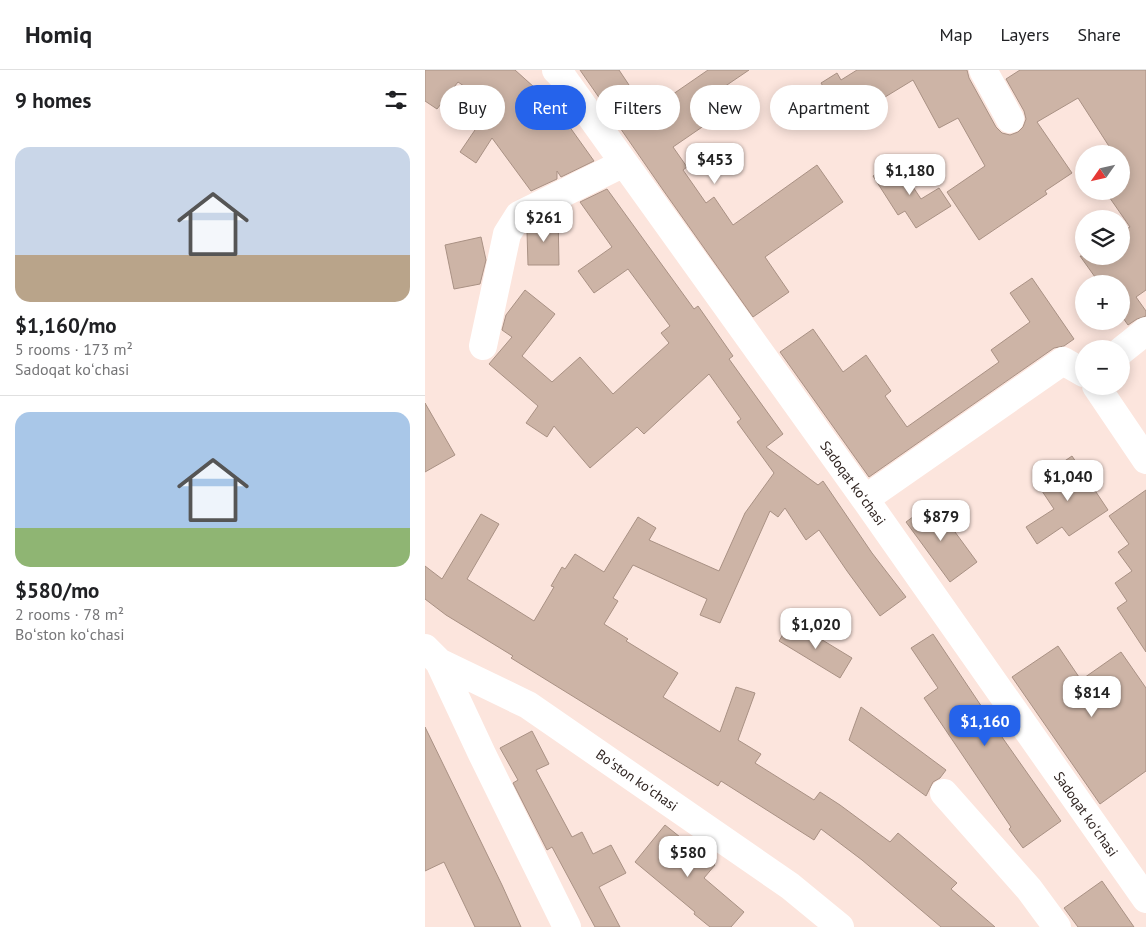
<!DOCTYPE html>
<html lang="en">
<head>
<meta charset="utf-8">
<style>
  :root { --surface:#fff; --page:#f2f2f2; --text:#202124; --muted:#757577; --line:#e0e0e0; --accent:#2563eb }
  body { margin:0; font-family:"PT Sans",sans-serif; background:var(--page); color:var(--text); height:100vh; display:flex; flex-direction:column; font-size:19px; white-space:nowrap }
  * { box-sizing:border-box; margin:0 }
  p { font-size:16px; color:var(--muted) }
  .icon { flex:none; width:28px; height:28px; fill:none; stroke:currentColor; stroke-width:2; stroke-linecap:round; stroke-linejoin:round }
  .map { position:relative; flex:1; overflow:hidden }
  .details { display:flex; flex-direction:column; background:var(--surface); width:425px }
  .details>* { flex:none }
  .top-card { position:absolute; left:15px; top:15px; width:475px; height:45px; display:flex; gap:10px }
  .needle { width:32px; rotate:236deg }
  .buttons { position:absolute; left:650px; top:75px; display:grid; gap:10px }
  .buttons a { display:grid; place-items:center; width:55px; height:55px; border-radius:50%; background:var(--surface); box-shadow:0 2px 12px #0003; font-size:25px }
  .price { position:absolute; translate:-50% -42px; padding:0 11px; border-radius:10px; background:#fff; color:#222; font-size:16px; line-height:32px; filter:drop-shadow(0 1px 2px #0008) }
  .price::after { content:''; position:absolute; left:50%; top:30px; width:15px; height:11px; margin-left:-8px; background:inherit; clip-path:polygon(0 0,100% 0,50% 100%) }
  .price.selected { background:var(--accent); color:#fff }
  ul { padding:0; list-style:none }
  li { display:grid; align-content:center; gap:10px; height:265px; padding:0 15px }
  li+li { border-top:1px solid var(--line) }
  li span { display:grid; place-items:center; height:155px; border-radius:15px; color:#555 }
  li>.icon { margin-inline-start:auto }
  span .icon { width:90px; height:90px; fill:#fffc; stroke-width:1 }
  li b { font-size:21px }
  h2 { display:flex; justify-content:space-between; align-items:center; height:60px; padding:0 15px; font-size:21px }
  .tag { padding:0 18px; border-radius:22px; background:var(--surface); box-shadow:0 2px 12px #0003; font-size:18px; line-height:45px }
  .tag.selected { background:var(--accent); color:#fff }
  header { display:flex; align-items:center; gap:30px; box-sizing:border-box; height:70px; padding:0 25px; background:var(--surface); border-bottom:1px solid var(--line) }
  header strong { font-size:24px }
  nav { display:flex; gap:28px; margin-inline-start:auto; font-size:18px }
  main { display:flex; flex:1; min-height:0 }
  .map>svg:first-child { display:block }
  .building { fill:#cdb4a6; stroke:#a99184 }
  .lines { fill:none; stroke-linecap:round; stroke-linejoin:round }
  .minor { stroke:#fff; stroke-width:28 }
  .labels { text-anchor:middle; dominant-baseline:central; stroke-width:4; stroke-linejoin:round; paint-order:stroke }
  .street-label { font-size:14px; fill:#302522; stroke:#fff }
</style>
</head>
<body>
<header>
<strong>Homiq</strong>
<nav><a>Map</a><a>Layers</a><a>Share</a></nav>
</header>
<main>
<section class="details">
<h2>9 homes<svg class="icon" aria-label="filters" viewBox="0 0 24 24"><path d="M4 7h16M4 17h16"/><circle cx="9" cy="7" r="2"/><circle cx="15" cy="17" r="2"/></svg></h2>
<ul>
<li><span style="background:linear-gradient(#c9d6e8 70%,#b9a48a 0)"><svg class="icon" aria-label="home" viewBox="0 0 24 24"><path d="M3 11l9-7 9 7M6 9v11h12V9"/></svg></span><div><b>$1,160/mo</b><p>5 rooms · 173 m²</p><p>Sadoqat koʻchasi</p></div></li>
<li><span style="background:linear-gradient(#a9c7e8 75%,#8fb573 0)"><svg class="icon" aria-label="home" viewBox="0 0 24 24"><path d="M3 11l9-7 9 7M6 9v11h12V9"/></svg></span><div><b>$580/mo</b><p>2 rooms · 78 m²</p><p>Boʻston koʻchasi</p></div></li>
</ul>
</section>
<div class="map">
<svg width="721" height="857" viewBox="0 0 721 857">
  <rect width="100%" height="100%" fill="#fce5dd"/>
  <path class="building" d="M0,0h90l39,35 40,56 -33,16 -4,-6v8l-26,12 -39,-53 -16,25 -16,-11 32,-47 -34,-23 -21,27 -12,-8z
    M155,0h39l28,42 61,-42h41l-53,36 12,17 -35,24 14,20 -4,3 23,33 8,-6 19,28 84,-60 26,37 -78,55 24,35 -36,25 -90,-127z
    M432,0h110l2,8 27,49 6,6 8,2 8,-3 5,-5 3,-8 -2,-8 -18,-32 14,-9h126v220l-10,7 10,14v5l-9,3 -9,6 -7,-10v-31h-21l-20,-28h41v-24l9,-5 -25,-36h16v-37h-7l-36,-56 -41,24 35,51 -27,18 2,3 -68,46 -32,-48 38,-26 -27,-48 -19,10 -26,-48 -69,42 -23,-39 16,-10 4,7z
    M471,91l25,38 18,-11 12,18 -35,22 -11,-17 -7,4 -25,-39z
    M182,119l87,120 4,-3 35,50 -4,3 54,75 -17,13 52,38 5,-4 49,72 34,44 -26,19 -33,-45 -28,-41 -13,10 -21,-32 -7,9 -8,-6 -50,112 -20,-8 7,-16 -74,-34 -20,33 5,3 -14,23 24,15 -2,2 52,32 -15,24 57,35 16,-45 19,6 -17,47 23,14 -6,9 59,37 6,-8 20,13 50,37 8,-9 59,50 -6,6 44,38h-54l-79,-67 -41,-31 -7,11 -93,-59 -3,5 -207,-128 2,-2 -67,-41 -21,-16v-33l17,13 39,-65 18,10 -32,55 67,42 20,-34 -3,-1 11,-19 3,2 10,-15 29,18 34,-55 18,11 -7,12 70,31 26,-58 29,-40 -37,-51 4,-3 -32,-45 -65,60 -7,-7 -47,41 -36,-42 -7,11 -21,-14 12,-17 -49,-42 23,-27 -10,-7 4,-15 19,-25 30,24 -33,42 30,26 28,-25 33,37 56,-51 -8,-10 9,-7 -42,-57 -34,24 -16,-22 34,-24 -32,-45z
    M133,143l1,52h-31l-1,-34 3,-4 9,-4 15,-1 -4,-5z
    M56,167l5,23 -6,24 -26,5 -9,-44z
    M607,208l42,61 -10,7 -10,2 -185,129 -89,-125 33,-23 30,43 23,-17 25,36 -6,5 22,31 92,-65 -8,-12 39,-28 -20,-29z
    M0,333l30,52 -30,17z
    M647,386l36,54 -39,26 -7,-9 -25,17 -11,-17 28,-18 -12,-18 9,-6 -7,-10z
    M721,420v162l-29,-44 10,-7 -12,-18 17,-12 -14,-19 11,-8 -20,-28z
    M508,432l44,60 -27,20 -44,-60z
    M366,551l61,37 -12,20 -61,-37z
    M508,564l71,106 57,81 -38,27 -14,-19 2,-2 -87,-129 14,-10 -27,-40z
    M633,576l23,34 40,-28 25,36v83l-46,33 -88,-127z
    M436,637l85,63 -6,8 -7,4 -7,14 -77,-56z
    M0,657l77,158 19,42h-46l-31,-65 -19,9z
    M107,661l17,33 -13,6 36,67 10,-5 11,22 18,-9 15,28 -27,14 21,40h-25l-43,-80 -5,3 -34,-67 5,-3 -18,-32z
    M240,755l50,40 -11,13 40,34 -13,15h-21l-16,-13 1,-2 -60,-50z
    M677,811l32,46h-56l-14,-19z"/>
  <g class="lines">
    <path class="minor" d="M131,0l5,5 304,424 281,400
      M558,0l27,49
      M58,276l24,-112 12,-19 105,-52
      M696,281l25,-20
      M671,316l50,74
      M440,429l198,-138 21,12
      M0,578l14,14 89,43 262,181 50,41
      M14,592l43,92 85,173
      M519,723l85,96 28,38"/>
  </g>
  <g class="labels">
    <g class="street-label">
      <text transform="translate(428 413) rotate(54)">Sadoqat koʻchasi</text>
      <text transform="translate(212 710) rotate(35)">Boʻston koʻchasi</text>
      <text transform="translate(661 744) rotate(55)">Sadoqat koʻchasi</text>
    </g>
  </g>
</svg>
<div class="buttons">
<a><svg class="needle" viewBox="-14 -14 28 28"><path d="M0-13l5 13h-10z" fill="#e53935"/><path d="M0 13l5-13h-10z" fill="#757577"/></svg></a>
<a><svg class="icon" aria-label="layers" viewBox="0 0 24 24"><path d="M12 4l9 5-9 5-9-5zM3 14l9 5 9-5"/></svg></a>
<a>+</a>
<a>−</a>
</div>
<b class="price" style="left:290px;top:115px">$453</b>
<b class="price" style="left:485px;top:126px">$1,180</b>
<b class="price" style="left:119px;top:173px">$261</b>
<b class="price" style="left:643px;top:432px">$1,040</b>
<b class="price" style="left:516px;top:472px">$879</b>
<b class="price" style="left:391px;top:580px">$1,020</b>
<b class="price" style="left:667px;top:648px">$814</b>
<b class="price selected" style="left:560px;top:677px">$1,160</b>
<b class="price" style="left:263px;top:808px">$580</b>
<div class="top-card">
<a class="tag">Buy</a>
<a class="tag selected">Rent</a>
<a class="tag">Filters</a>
<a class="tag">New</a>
<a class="tag">Apartment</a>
</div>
</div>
</main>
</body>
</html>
